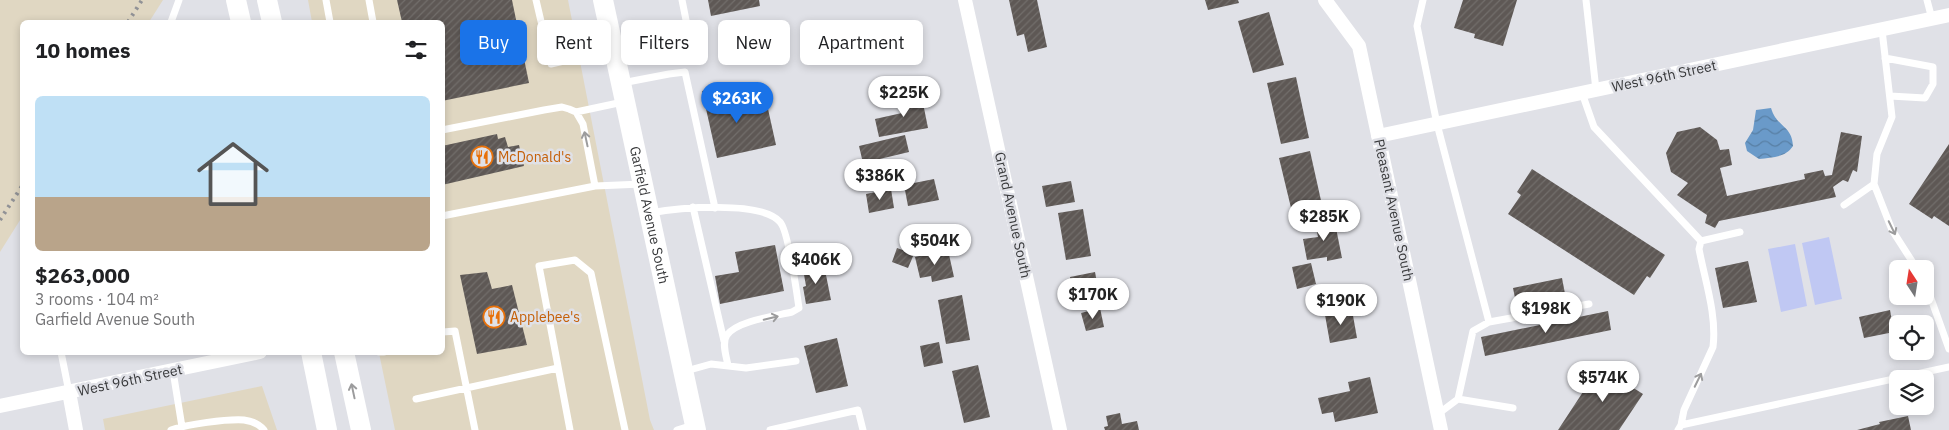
<!DOCTYPE html>
<html lang="en">
<head>
<meta charset="utf-8">
<style>
  :root { --surface:#fff; --page:#f2f2f2; --text:#202124; --muted:#757577; --accent:#1a73e8 }
  body { margin:0; font-family:"IBM Plex Sans",sans-serif; background:var(--page); color:var(--text); height:100vh; display:flex; flex-direction:column; font-size:19px; white-space:nowrap }
  * { box-sizing:border-box; margin:0 }
  p { font-size:16px; color:var(--muted) }
  .icon { flex:none; width:28px; height:28px; fill:none; stroke:currentColor; stroke-width:2; stroke-linecap:round; stroke-linejoin:round }
  .map { position:relative; flex:1; overflow:hidden }
  .sheet { position:absolute; left:20px; top:20px; width:425px; height:335px; display:flex; flex-direction:column; background:var(--surface); border-radius:8px; box-shadow:0 2px 8px #0003 }
  .sheet>* { flex:none }
  .hud { position:absolute; left:460px; top:20px; width:475px; height:45px; display:flex; gap:10px }
  .needle { width:32px; rotate:348deg }
  .fabs { position:absolute; left:1889px; top:260px; display:grid; gap:10px }
  .fabs a { display:grid; place-items:center; width:45px; height:45px; border-radius:8px; background:var(--surface); box-shadow:0 2px 8px #0003; font-size:25px }
  .price { position:absolute; translate:-50% -42px; padding:0 11px; border-radius:18px; background:#fff; color:#222; font-size:16px; line-height:32px; filter:drop-shadow(0 1px 2px #0008) }
  .price::after { content:''; position:absolute; left:50%; top:30px; width:15px; height:11px; margin-left:-8px; background:inherit; clip-path:polygon(0 0,100% 0,50% 100%) }
  .price.selected { background:var(--accent); color:#fff }
  ul { padding:0; list-style:none }
  li { display:grid; align-content:center; gap:10px; height:265px; padding:0 15px }
  li span { display:grid; place-items:center; height:155px; border-radius:8px; color:#555 }
  li>.icon { margin-inline-start:auto }
  span .icon { width:90px; height:90px; fill:#fffc; stroke-width:1 }
  li b { font-size:21px }
  h2 { display:flex; justify-content:space-between; align-items:center; height:60px; padding:0 15px; font-size:21px }
  .tag { padding:0 18px; border-radius:8px; background:var(--surface); box-shadow:0 2px 8px #0003; font-size:18px; line-height:45px }
  .tag.selected { background:var(--accent); color:#fff }
  .map>svg:first-child { display:block }
  .commercial { fill:#e0d7c2 }
  .park { fill:#c0c8f3 }
  .water { fill:url(#water-waves) }
  .building { fill:url(#building-hatch) }
  .lines { fill:none; stroke-linecap:round; stroke-linejoin:round }
  .lane { stroke:#fff; stroke-width:7 }
  .street { stroke:#fff; stroke-width:14 }
  .secondary { stroke:#fff; stroke-width:20 }
  .rail { stroke:#919296; stroke-width:4; stroke-dasharray:2.5 5; stroke-linecap:butt }
  .oneway { stroke:#9c9c9d }
  .labels { text-anchor:middle; dominant-baseline:central; stroke-width:5; stroke-linejoin:round; paint-order:stroke }
  .street-label { font-size:14px; fill:#38393b; stroke:#e0e1e7 }
  .food-label { font-size:14px; fill:#c56008; stroke:#e0e1e7; text-anchor:start }
</style>
</head>
<body>
<div class="map">
<svg width="1949" height="430" viewBox="0 0 1949 430">
  <defs>
    <pattern id="water-waves" width="16" height="10" patternUnits="userSpaceOnUse" patternTransform="scale(1.25)"><rect width="16" height="10" fill="#6a9ac9"/><path d="M0 5q4-4 8 0t8 0" fill="none" stroke="#587fa4"/></pattern>
    <pattern id="building-hatch" width="6" height="6" patternUnits="userSpaceOnUse" patternTransform="scale(1.25)"><rect width="6" height="6" fill="#5e5855"/><path d="M-1 1l2-2M0 6l6-6M5 7l2-2" fill="none" stroke="#726e6b"/></pattern>
  </defs>
  <rect width="100%" height="100%" fill="#e0e1e7"/>
  <path class="commercial" d="M0,0h163l-14,22h-127v195l-22,35z
    M308,0h260l82,420 4,10h-259l-16,-77 63,-1v-330h-130z
    M262,386l15,44h-172l-2,-11z"/>
  <path class="park" d="M1829,237l13,62 -27,6 -13,-62z
    M1795,244l12,62 -26,6 -13,-63z"/>
  <path class="water" d="M1771,108c6,20 21,17 22,38 -8,12 -21,11 -34,13l-12,-8 -2,-8 8,-13 3,-20z"/>
  <path class="building" d="M397,0h115l17,83 -87,18v-79h-40z
    M708,0h51l1,6 -49,10z
    M1009,0h28l10,47 -19,5 -4,-18 -7,2z
    M1205,0h33l1,3 -31,7z
    M1463,0h54l-14,46 -29,-8 1,-4 -21,-6z
    M1269,12l15,53 -31,8 -15,-52z
    M1296,77l13,61 -28,6 -14,-61z
    M724,86l5,22 37,-8 10,45 -59,13 -15,-67z
    M921,93l7,35 -49,9 -4,-18 27,-6 -3,-16z
    M1700,127l17,13 3,10 9,-1 3,16 -12,3 7,28 78,-17 -1,-5 19,-4 2,6 7,-1 9,-43 21,4 -5,36 -4,-2 -5,12 -5,-2 -10,7 3,10 -117,24 -4,7 -10,-5 2,-8 -30,-20 11,-12 -17,-11 -5,-19 11,-21z
    M497,134l1,5 7,-2 3,10 11,-2 5,21 -82,19v-39z
    M905,135l4,17 -46,11 -4,-17z
    M1949,144v82l-15,-10 -2,3 -23,-15z
    M1310,151l12,54 -30,7 -13,-54z
    M1532,169l133,86 -15,23 -3,-2 -13,19 -126,-81 13,-19 -4,-3z
    M934,179l5,21 -31,6 -4,-21z
    M1071,181l4,21 -29,5 -4,-21z
    M891,189l3,19 -25,5 -3,-19z
    M1083,209l8,47 -25,4 -8,-47z
    M1334,218l8,40 -15,3v-4l-20,3 -4,-21 15,-2 -3,-15z
    M775,245l9,46 -64,13 -5,-28 24,-4 -4,-20z
    M897,248l17,6 -6,14 -16,-6z
    M948,250l6,27 -22,5 -1,-6 -11,2 -5,-21z
    M1748,261l9,41 -34,6 -8,-40z
    M1311,263l5,21 -19,5 -5,-22z
    M824,265l7,35 -25,4 -3,-17 3,-1 -3,-17z
    M487,272l5,17 20,-4 15,60 -50,9 -17,-79z
    M1095,272l6,31 -25,5 -6,-31z
    M1562,278l4,21 -49,9 -4,-20z
    M1347,285l5,23 -32,7 -4,-23z
    M962,295l8,45 -24,4 -8,-44z
    M1100,308l4,19 -18,4 -5,-18z
    M1352,310l5,28 -27,5 -5,-28z
    M1890,310l4,22 -30,6 -5,-21z
    M1608,311l3,19 -126,26 -4,-19z
    M837,338l11,48 -32,7 -12,-47z
    M939,342l4,21 -19,4 -4,-21z
    M1602,363l24,15 -2,4 19,12 -24,36h-61z
    M978,365l12,52 -26,6 -12,-52z
    M1370,377l8,36 -43,9 -2,-10 -11,2 -4,-16 32,-7 -2,-9z
    M1120,413l2,11 15,-3 2,9h-34l-1,-3 4,-1 -2,-10z
    M1908,416l3,14h-54l23,-6 -1,-2z"/>
  <g class="lines">
    <path class="lane" d="M326,0l4,22
      M369,0l4,22
      M536,0l15,64 91,-21 47,-8 -7,-35
      M1423,0l-6,26 20,98 52,198
      M1586,0l10,90
      M1927,0l5,19
      M171,22l8,-22
      M1882,30l10,87 -15,37 -3,30 18,46 25,39
      M1885,58l48,9v17l-8,14 -35,-2
      M622,83l47,-9 16,-2 30,136
      M1582,93l12,34 107,114
      M576,112l47,-10
      M442,130l102,-20 18,-3 7,2 7,3 7,12 12,62
      M1844,205l30,-21
      M693,207l31,134
      M650,213c27,-5 111,-13 130,9 8,8 17,72 19,86l-7,4c-17,4 -55,9 -65,23 -6,8 0,23 1,31
      M442,216l153,-30 47,-2
      M1701,241l39,-9
      M1925,282l24,67
      M443,332l12,-1 20,99
      M61,352l8,40
      M379,352h5
      M173,371l9,56
      M686,371l25,-7 35,4 50,-7
      M416,399l142,-31
      M1458,399l55,9
      M1438,414l20,-15 15,-68 16,-9 100,-18
      M1681,425l3,-15 29,-63c4,-32 -8,-66 -14,-98l2,-8
      M171,430c17,-6 55,-11 73,-10 9,1 15,4 20,10
      M570,430l-31,-164 36,-6 16,13 34,157
      M677,430l16,-5
      M770,430l88,-20 5,20
      M1678,430l3,-5 268,-58"/>
    <path class="street" d="M965,0l95,430
      M1325,0l34,46 82,384
      M1378,136l571,-121
      M69,392l7,38
      M0,406l260,-54"/>
    <g class="secondary">
      <path d="M236,0l5,22"/>
      <path d="M267,0l5,22"/>
      <path id="s1" d="M603,0l93,430"/>
      <path d="M311,352l16,78"/>
      <path d="M344,352l17,78"/>
    </g>
    <path class="rail" d="M128,22l14,-22
      M0,220l22,-34"/>
  </g>
  <defs><path id="oneway-shaft" d="M-6 0H5M1.5-3L5.5 0L1.5 3" fill="none" stroke-width="1.6" stroke-linecap="round" stroke-linejoin="round" transform="scale(1.25)"/></defs>
  <g class="oneway">
    <use href="#oneway-shaft" transform="translate(586 139) rotate(-102)"/>
    <use href="#oneway-shaft" transform="translate(1892 228) rotate(64)"/>
    <use href="#oneway-shaft" transform="translate(771 318) rotate(-14)"/>
    <use href="#oneway-shaft" transform="translate(1698 380) rotate(-64)"/>
    <use href="#oneway-shaft" transform="translate(353 391) rotate(-102)"/>
  </g>
  <defs>
    <g id="restaurant-ring" transform="scale(1.125)"><circle r="9.5" fill="#e0e1e7" stroke="#e8710a" stroke-width="1.5"/><path d="M-5-6h1v4h1v-4h1v4h1v-4h1v5L-1.5 .5V6h-2V.5L-5-1ZM5-6V6H3V1.5H1.5Q1.5-4 5-6Z" fill="#e8710a"/></g>
  </defs>
  <g fill-rule="evenodd">
    <use href="#restaurant-ring" x="482" y="157"/>
    <use href="#restaurant-ring" x="494" y="317"/>
  </g>
  <g class="labels">
    <g class="street-label">
      <text transform="translate(1664 76) rotate(-12)">West 96th Street</text>
      <text transform="translate(1394 210) rotate(78)">Pleasant Avenue South</text>
      <text stroke="none"><textPath href="#s1" startOffset="220">Garfield Avenue South</textPath></text>
      <text transform="translate(1013 215) rotate(78)">Grand Avenue South</text>
      <text transform="translate(130 380) rotate(-12)">West 96th Street</text>
    </g>
    <g class="food-label">
      <text x="498" y="157">McDonald's</text>
      <text x="510" y="317">Applebee's</text>
    </g>
  </g>
</svg>
<div class="fabs">
<a><svg class="needle" viewBox="-14 -14 28 28"><path d="M0-13l5 13h-10z" fill="#e53935"/><path d="M0 13l5-13h-10z" fill="#757577"/></svg></a>
<a><svg class="icon" aria-label="locate" viewBox="0 0 24 24"><circle cx="12" cy="12" r="6"/><path d="M12 2v4M12 18v4M2 12h4M18 12h4"/></svg></a>
<a><svg class="icon" aria-label="layers" viewBox="0 0 24 24"><path d="M12 4l9 5-9 5-9-5zM3 14l9 5 9-5"/></svg></a>
</div>
<b class="price" style="left:904px;top:118px">$225K</b>
<b class="price selected" style="left:737px;top:124px">$263K</b>
<b class="price" style="left:880px;top:201px">$386K</b>
<b class="price" style="left:1324px;top:242px">$285K</b>
<b class="price" style="left:935px;top:266px">$504K</b>
<b class="price" style="left:816px;top:285px">$406K</b>
<b class="price" style="left:1093px;top:320px">$170K</b>
<b class="price" style="left:1341px;top:326px">$190K</b>
<b class="price" style="left:1546px;top:334px">$198K</b>
<b class="price" style="left:1603px;top:403px">$574K</b>
<div class="hud">
<a class="tag selected">Buy</a>
<a class="tag">Rent</a>
<a class="tag">Filters</a>
<a class="tag">New</a>
<a class="tag">Apartment</a>
</div>
<section class="sheet">
<h2>10 homes<svg class="icon" aria-label="filters" viewBox="0 0 24 24"><path d="M4 7h16M4 17h16"/><circle cx="9" cy="7" r="2"/><circle cx="15" cy="17" r="2"/></svg></h2>
<ul>
<li><span style="background:linear-gradient(#bfe0f5 65%,#b9a48a 0)"><svg class="icon" aria-label="home" viewBox="0 0 24 24"><path d="M3 11l9-7 9 7M6 9v11h12V9"/></svg></span><div><b>$263,000</b><p>3 rooms · 104 m²</p><p>Garfield Avenue South</p></div></li>
</ul>
</section>
</div>
</body>
</html>
